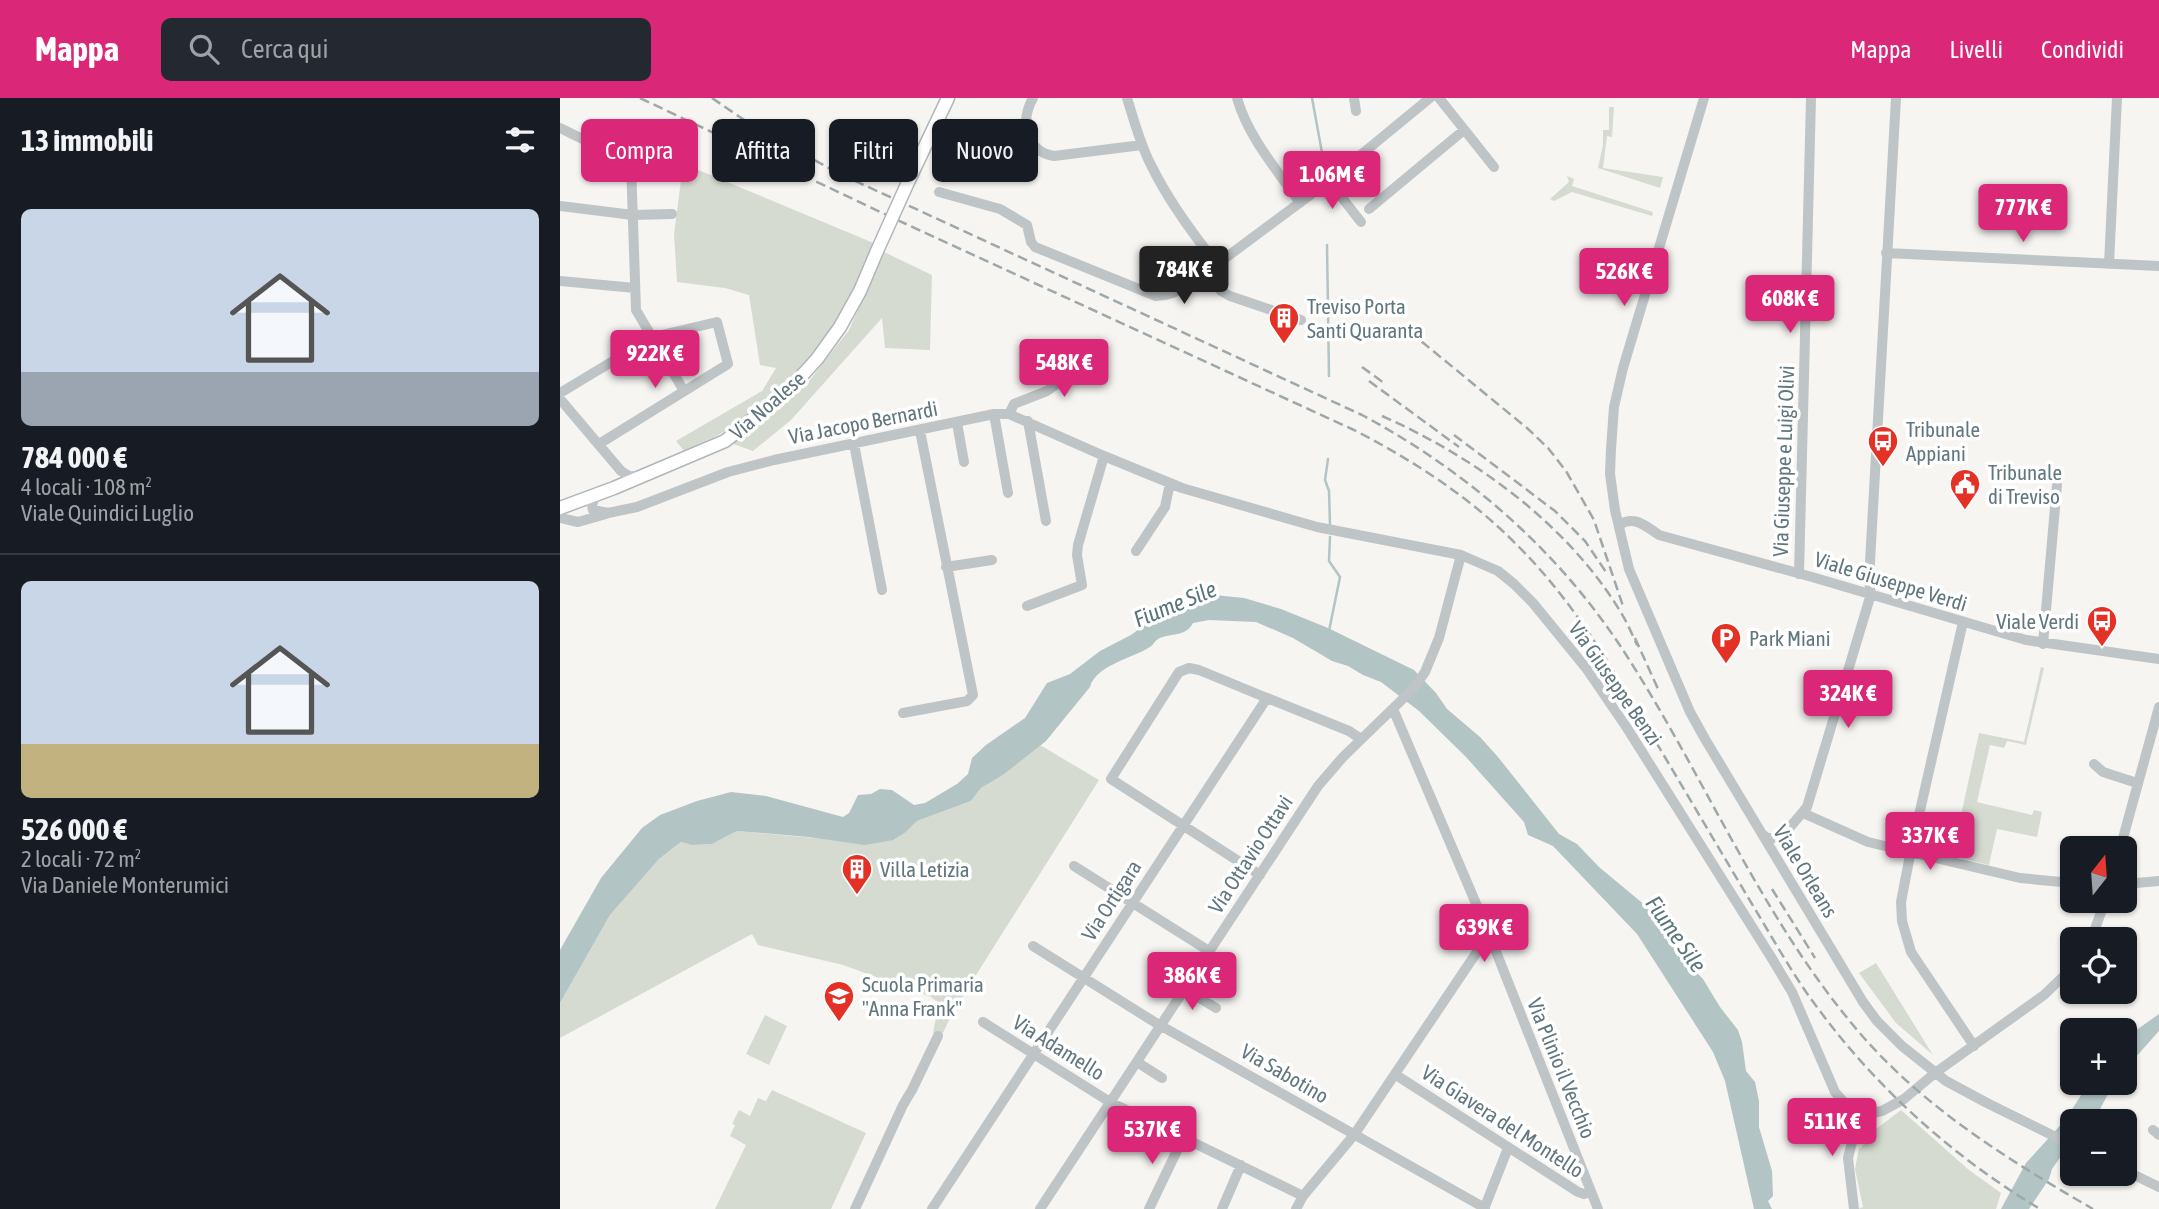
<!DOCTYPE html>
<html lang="it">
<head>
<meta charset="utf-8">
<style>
  :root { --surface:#171b24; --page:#242831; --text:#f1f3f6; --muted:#9ea1a6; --line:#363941; --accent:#db2777 }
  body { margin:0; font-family:"Asap Condensed",sans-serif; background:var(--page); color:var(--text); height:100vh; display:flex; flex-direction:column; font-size:26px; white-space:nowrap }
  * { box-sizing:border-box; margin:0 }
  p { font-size:23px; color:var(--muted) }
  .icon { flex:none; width:38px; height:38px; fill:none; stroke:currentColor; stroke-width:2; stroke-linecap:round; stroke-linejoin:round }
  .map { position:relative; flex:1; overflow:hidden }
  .details { display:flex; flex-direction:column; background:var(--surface); width:560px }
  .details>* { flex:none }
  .top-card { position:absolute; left:21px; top:21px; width:665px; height:63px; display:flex; gap:14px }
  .needle { width:46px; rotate:17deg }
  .buttons { position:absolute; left:1500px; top:738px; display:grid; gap:14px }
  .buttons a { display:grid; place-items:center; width:77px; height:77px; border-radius:10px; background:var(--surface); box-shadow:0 2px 5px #0004; font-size:35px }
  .price { position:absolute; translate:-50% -60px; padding:0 16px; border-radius:7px; background:var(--accent); color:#fff; font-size:23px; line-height:46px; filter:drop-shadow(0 2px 4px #0008) }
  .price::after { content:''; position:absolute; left:50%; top:42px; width:21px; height:16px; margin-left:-10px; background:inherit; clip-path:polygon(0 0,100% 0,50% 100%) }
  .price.current { background:#222; color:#fff }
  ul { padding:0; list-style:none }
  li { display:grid; align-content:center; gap:14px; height:371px; padding:0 21px }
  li+li { border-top:2px solid var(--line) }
  li span { display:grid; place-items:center; height:217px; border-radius:10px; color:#555 }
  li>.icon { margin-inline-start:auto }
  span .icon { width:126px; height:126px; fill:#fffc; stroke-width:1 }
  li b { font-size:30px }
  h2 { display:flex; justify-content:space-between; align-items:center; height:84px; padding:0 21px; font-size:30px }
  .chip { padding:0 24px; border-radius:10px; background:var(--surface); box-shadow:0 2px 5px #0004; font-size:24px; line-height:63px }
  .chip.current { background:var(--accent); color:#fff }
  header { display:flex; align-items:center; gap:42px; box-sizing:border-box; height:98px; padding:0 35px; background:var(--accent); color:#fff }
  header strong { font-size:33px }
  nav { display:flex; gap:38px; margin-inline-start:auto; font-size:24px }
  .search { width:490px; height:63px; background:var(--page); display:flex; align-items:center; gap:18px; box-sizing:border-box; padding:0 24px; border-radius:10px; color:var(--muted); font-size:26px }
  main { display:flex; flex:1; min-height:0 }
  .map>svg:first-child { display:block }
  .green { fill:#d6dbd1 }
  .water { fill:#b3c4c5 }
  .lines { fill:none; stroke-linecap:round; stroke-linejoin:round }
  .stream { stroke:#b3c4c5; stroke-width:2.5 }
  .major-casing { stroke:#b0b6b9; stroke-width:15 }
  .minor { stroke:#bfc4c6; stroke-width:10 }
  .major { stroke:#fff; stroke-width:12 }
  .rail { stroke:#9ea7aa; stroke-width:2.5; stroke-dasharray:10 5; stroke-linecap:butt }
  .major-bridge-casing { stroke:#b0b6b9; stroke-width:15; stroke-linecap:butt }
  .major-bridge { stroke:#fff; stroke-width:12 }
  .labels { text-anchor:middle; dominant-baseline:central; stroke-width:7; stroke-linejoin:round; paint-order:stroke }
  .poi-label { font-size:21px; fill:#61767d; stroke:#fff; text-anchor:start }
  .street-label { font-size:21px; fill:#61767d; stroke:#fff }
  .water-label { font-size:23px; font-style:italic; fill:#5b7679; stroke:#fff }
</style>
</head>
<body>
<header>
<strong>Mappa</strong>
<div class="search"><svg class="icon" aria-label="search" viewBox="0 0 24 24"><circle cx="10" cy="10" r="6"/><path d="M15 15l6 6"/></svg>Cerca qui</div>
<nav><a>Mappa</a><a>Livelli</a><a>Condividi</a></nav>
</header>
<main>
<section class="details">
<h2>13 immobili<svg class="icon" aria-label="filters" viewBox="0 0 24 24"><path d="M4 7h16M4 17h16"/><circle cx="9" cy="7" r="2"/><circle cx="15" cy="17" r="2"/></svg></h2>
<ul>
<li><span style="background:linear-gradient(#c9d6e8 75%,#9aa5b1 0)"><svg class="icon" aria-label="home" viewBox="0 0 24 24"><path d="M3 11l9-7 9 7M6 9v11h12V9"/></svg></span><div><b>784 000 €</b><p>4 locali · 108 m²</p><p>Viale Quindici Luglio</p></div></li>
<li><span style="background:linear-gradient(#c9d6e8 75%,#c2b280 0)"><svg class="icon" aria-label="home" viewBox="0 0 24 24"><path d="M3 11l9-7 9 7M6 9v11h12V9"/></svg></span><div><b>526 000 €</b><p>2 locali · 72 m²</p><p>Via Daniele Monterumici</p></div></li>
</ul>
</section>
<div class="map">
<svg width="1599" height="1111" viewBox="0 0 1599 1111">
  <rect width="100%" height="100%" fill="#f6f5f2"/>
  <path class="green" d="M1049,9h5l-2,30 -5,-1 -4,32 60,9 -3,11 -62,-20 5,-23v-15h6z
    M127,70l9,1 180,75c-35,77 -72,137 -144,183 -15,10 -33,16 -48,24l-8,-10 86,-50 14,-23 -16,-3 -11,-70 -24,-7 -48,-6 -3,-48 8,-61z
    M1007,78l7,3 -2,7 81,26 -1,4 -80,-24 -18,9 -4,-2 19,-17z
    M324,154l48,23 -2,75 -45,-2 -3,-30 -91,102 -38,31 -25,-9 45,-29 37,-33 39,-50z
    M1481,569l3,1 -18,77 -19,-4 -3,7 -14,-3 -13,57 55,13 2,-5 8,2 -5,25 -40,-8 -8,36 -37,-9 27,-123 45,9z
    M480,647l59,35 -145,230 -13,27 -8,-4 6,-30 -8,-6 -88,-32 -85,-20 -6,-11 -192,104v-35l50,-88 49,-56 22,-17 11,3 20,-1 25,-13 99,9 70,-8 11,-11 54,-20 10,-13 22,-13z
    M1316,865l57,92 -37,-32 -37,-50z
    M205,917l22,11 -18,39 -23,-11z
    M212,992l94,43 -35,76h-116l31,-64 -16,-9 5,-11 -3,-1 7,-14 11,6 8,-18 8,3z
    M1341,1012l68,60 32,23 -5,16h-138l5,-2 -8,-38 4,-21h2l10,-15z"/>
  <path class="water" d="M654,497l30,3 37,11 47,19 86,42 22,23 11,16 33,28 18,20 61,77 18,10 22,23 47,39 24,25 11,25 22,23 17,28 18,23 4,12 4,29 9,11 4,19v26l13,44 1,25 -5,5 4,8h-18l-29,-128 -12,-29 -76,-118 -84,-88 -25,-11 -4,-13 -58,-65 -47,-46 -38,-29 -18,-7 -15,-9 -16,-5 -39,-23 -37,-16 -47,-2 -16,3c-8,15 -22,9 -35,16 -3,2 -5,6 -8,8 -17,11 -54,18 -60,40l-44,54 -43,34 -22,13 -10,13 -54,20 -11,11 -13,8 -28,5 -57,-8 -71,-6 -25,13 -20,1 -11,-3 -22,17 -49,56 -50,88v-53l41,-72 41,-50 18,-13 37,-14 34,-9 35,4 77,21 6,-4 9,-18 13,-1 9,-5 12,1 22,15 11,-2 32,-19 11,-10 4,-16 14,-13 39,-27 22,-35 23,-9 30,-23 31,-16 12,-9z
    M1599,916v17l-34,38v-31z
    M1529,985h25l-21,39h-21v24l-10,9 -10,14 -3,10 -20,30h-28l25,-46 39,-43z"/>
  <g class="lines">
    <path class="stream" d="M744,90l21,-19 -13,-71
      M767,147l2,131
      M768,361l-3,21 4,11 1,34
      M769,533l11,-54 -11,-16 1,-24"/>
    <g class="major-casing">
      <path id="major" d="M349,82l39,-82
        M0,410l54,-20 111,-47 62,-49 30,-33 23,-32 20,-36 17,-40"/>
    </g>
    <path class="minor" d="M473,0c-13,23 -8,53 21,58l88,-11
      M567,0c7,22 13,46 24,67 17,35 41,68 66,99
      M677,0c11,39 40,72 63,105
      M794,0l2,13
      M879,0l55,69
      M1144,0l-81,270 -9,39 -3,42 -1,25 5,36 14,59 61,143 15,27 158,263 14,19 25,25 44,35 41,22 85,42
      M0,30l71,35 5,147 48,81
      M769,83l32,41
      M379,94l61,17 27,16 4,17 4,5 121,49c13,0 22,-5 33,-11l140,-104 101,-83
      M0,108l73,9 39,-1
      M809,111l95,-79
      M1326,155l273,13
      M1549,166l8,-166
      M646,174l15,19 9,5 71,24
      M0,183l75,7
      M0,295l93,-56 64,-15 11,42 -129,80
      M0,301l61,72 8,5 11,1
      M434,316l14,79
      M449,316l5,-10 33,-13 48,-34
      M468,323l18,100
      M397,325l7,39
      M294,346l28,146
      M36,396l-4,11 1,5 15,3 29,-6 91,-35 46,-12 220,-46h15l95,42 78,32 135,39 144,28 37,16 16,13 19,19 53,65 41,60 144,229 21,35 43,100 14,16 19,6 14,-3 22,-12 31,-26 109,-78 28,-27
      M0,420l18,4 28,-8
      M1059,427c15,-10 27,1 40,10l153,42 214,63 133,19
      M576,453l29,-44 5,-24
      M386,469l46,-7
      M1239,476l12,-476
      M467,508l55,-21 -5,-30 1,-10 26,-89
      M1403,524l-52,228 -10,52 1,19 9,31 63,94
      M1483,546l14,-159
      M833,611l96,225 109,275
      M343,615l64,-12 6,-6 -53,-264
      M1534,666l9,8 34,11
      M1243,715l65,29 152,36 52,5
      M1202,736l5,4h10l14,-12 16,-19 64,-213 -2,-14 27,-482
      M1560,751l39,-142
      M514,768l135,85
      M700,777l-149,-96 68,-107 10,-4 10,2 68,28
      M1564,786l35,-3
      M1531,842l14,-39
      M473,848l123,77 329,185
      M625,891l31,19
      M423,924l127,80 193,94
      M577,964l25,16
      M836,977l182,117 6,2 7,-2
      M1593,1032l6,5
      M1564,1072l35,17
      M295,1111l48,-104 9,-15 26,-54
      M372,1111l335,-511 82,33 12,8
      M480,1111l278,-423 25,-29 71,-69 11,-16 14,-34 22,-83
      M589,1111l34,-71
      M662,1111l19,-44
      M736,1111l7,-13 51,-61 135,-201
      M924,1111l24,-61
      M1294,1111l-6,-51 5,-20 11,-25"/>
    <use href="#major" class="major"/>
    <path class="rail" d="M80,0l253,120 461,212c60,31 116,67 164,116 52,52 89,113 126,176 37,62 74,125 111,187 18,30 36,62 56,90 62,86 139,156 229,210
      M152,0l41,28 85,47 524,242c103,55 192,132 257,229 82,124 138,266 234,381 65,79 152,133 240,184
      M850,234l117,96 21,20 18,23 28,49 30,89
      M802,269l22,16
      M809,283l90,66
      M822,318c93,41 185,108 238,195 7,11 12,23 17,34
      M894,337l101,76 30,30 21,31
      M1075,540l23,51
      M1212,791l43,69"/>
    <g class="major-bridge-casing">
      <path id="major-bridge" d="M317,153l32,-71"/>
    </g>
    <use href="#major-bridge" class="major-bridge"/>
  </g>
  <defs>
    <g id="building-pin" transform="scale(1.575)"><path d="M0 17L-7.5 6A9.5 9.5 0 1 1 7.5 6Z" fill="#e33125" stroke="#fff"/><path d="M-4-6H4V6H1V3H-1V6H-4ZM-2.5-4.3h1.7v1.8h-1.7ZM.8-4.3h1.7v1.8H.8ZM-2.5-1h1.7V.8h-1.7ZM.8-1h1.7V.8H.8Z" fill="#fff"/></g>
    <g id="bus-pin" transform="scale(1.575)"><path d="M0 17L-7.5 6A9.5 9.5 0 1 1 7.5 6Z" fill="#e33125" stroke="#fff"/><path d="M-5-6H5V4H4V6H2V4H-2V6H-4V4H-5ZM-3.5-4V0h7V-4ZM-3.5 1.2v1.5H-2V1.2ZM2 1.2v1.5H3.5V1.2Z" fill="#fff"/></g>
    <g id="civic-pin" transform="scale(1.575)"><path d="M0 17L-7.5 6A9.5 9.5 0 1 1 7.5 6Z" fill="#e33125" stroke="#fff"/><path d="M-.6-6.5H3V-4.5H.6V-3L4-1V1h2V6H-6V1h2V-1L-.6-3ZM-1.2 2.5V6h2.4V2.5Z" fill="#fff"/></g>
    <g id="parking-pin" transform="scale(1.575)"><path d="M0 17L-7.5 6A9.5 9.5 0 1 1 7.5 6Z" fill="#e33125" stroke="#fff"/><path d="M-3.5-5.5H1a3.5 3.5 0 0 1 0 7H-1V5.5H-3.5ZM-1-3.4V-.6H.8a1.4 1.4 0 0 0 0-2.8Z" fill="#fff"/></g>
    <g id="school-pin" transform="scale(1.575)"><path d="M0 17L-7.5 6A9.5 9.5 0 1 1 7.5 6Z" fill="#e33125" stroke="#fff"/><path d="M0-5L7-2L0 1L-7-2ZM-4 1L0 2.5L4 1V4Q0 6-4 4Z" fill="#fff"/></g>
  </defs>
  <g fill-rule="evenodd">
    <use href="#building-pin" x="724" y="220"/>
    <use href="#bus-pin" x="1323" y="343"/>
    <use href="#civic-pin" x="1405" y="386"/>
    <use href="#bus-pin" x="1542" y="523"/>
    <use href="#parking-pin" x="1166" y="540"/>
    <use href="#building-pin" x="297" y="771"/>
    <use href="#school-pin" x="279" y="898"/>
  </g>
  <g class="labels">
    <g class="poi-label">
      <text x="747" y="208">Treviso Porta<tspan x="747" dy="24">Santi Quaranta</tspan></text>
      <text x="1346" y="331">Tribunale<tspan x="1346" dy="24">Appiani</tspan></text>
      <text x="1428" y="374">Tribunale<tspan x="1428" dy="24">di Treviso</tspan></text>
      <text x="1519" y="523" text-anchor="end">Viale Verdi</text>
      <text x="1189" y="540">Park Miani</text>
      <text x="320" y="771">Villa Letizia</text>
      <text x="302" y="886">Scuola Primaria<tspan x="302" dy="24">"Anna Frank"</tspan></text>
    </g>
    <g class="street-label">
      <text transform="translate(207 307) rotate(-41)">Via Noalese</text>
      <text transform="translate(303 324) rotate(-11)">Via Jacopo Bernardi</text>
      <text transform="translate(1223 363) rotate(-88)">Via Giuseppe e Luigi Olivi</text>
      <text transform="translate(1331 483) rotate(17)">Viale Giuseppe Verdi</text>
      <text transform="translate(1056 585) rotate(55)">Via Giuseppe Benzi</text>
      <text transform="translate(690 756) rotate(-57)">Via Ottavio Ottavi</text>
      <text transform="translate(1246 773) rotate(59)">Viale Orleans</text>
      <text transform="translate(551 802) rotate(-57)">Via Ortigara</text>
      <text transform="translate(499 949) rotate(32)">Via Adamello</text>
      <text transform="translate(1002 970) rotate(68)">Via Plinio il Vecchio</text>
      <text transform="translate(725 975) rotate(30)">Via Sabotino</text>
      <text transform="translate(943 1023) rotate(33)">Via Giavera del Montello</text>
    </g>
    <g class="water-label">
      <text transform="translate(615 506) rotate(-22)">Fiume Sile</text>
      <text transform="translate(1116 836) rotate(55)">Fiume Sile</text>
    </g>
  </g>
</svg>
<div class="buttons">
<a><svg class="needle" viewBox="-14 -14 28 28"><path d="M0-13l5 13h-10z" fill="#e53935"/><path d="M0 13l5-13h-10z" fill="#9ea1a6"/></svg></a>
<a><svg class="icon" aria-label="locate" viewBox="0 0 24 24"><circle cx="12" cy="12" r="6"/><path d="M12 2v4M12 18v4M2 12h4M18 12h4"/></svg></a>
<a>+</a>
<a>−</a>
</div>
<b class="price" style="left:772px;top:113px">1.06M €</b>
<b class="price" style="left:1463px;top:146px">777K €</b>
<b class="price current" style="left:624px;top:208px">784K €</b>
<b class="price" style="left:1064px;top:210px">526K €</b>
<b class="price" style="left:1230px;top:237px">608K €</b>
<b class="price" style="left:95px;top:292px">922K €</b>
<b class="price" style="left:504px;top:301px">548K €</b>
<b class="price" style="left:1288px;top:632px">324K €</b>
<b class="price" style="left:1370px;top:774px">337K €</b>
<b class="price" style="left:924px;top:866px">639K €</b>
<b class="price" style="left:632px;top:914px">386K €</b>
<b class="price" style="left:1272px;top:1060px">511K €</b>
<b class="price" style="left:592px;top:1068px">537K €</b>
<div class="top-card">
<a class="chip current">Compra</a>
<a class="chip">Affitta</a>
<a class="chip">Filtri</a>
<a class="chip">Nuovo</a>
</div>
</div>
</main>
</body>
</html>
